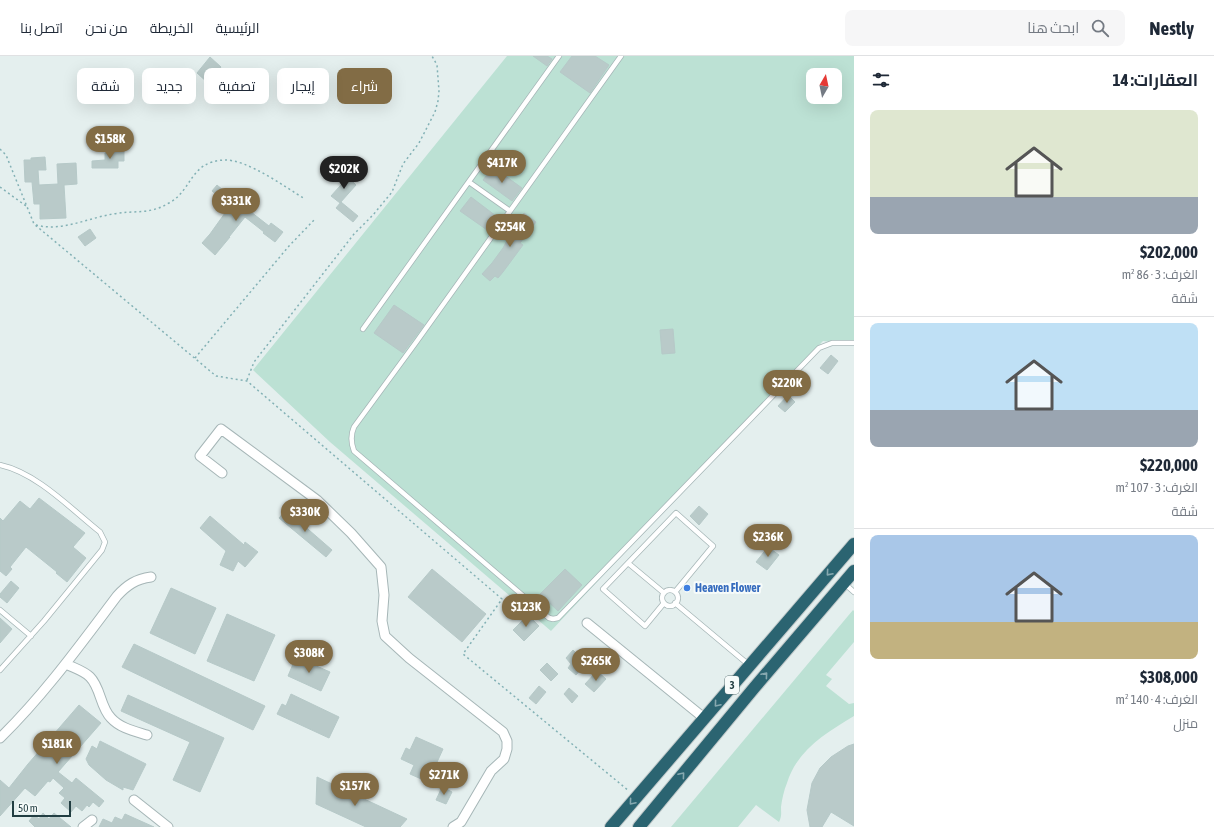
<!DOCTYPE html>
<html lang="ar">
<head>
<meta charset="utf-8">
<style>
  :root { --surface:#fff; --page:#f6f6f7; --text:#1f2937; --muted:#747a83; --line:#e0e1e3; --accent:#826c45 }
  body { margin:0; font-family:"Asap Condensed",Cairo,sans-serif; background:var(--page); color:var(--text); direction:rtl; height:100vh; display:flex; flex-direction:column; font-size:15px; white-space:nowrap }
  * { box-sizing:border-box; margin:0 }
  p { font-size:13px; color:var(--muted) }
  .icon { flex:none; width:22px; height:22px; fill:none; stroke:currentColor; stroke-width:2; stroke-linecap:round; stroke-linejoin:round }
  .map { position:relative; flex:1; overflow:hidden; direction:ltr }
  .side { display:flex; flex-direction:column; background:var(--surface); width:360px }
  .side>* { flex:none }
  .top-card { position:absolute; left:12px; top:12px; width:380px; height:36px; direction:rtl; display:flex; gap:8px }
  .needle { width:26px; rotate:9deg }
  .controls { position:absolute; left:806px; top:12px; display:grid; gap:8px }
  .controls a { display:grid; place-items:center; width:36px; height:36px; border-radius:8px; background:var(--surface); box-shadow:0 4px 16px #0002; font-size:20px }
  .scale { position:absolute; left:12px; bottom:10px; width:59px; box-sizing:border-box; padding-left:4px; border:2px solid #223e42; border-top:0; font-size:11px; line-height:14px; white-space:nowrap; color:#223e42; -webkit-text-stroke:3px #f6fbfa; paint-order:stroke }
  .price { position:absolute; translate:-50% -34px; padding:0 9px; border-radius:14px; background:var(--accent); color:#fff; font-size:13px; line-height:26px; filter:drop-shadow(0 1px 2px #0008) }
  .price::after { content:''; position:absolute; left:50%; top:24px; width:12px; height:9px; margin-left:-6px; background:inherit; clip-path:polygon(0 0,100% 0,50% 100%) }
  .price.active { background:#222; color:#fff }
  ul { padding:0; list-style:none }
  li { display:grid; align-content:center; gap:8px; height:212px; padding:0 16px }
  li+li { border-top:1px solid var(--line) }
  li span { display:grid; place-items:center; height:124px; border-radius:8px; color:#555 }
  li>.icon { margin-inline-start:auto }
  span .icon { width:72px; height:72px; fill:#fffc; stroke-width:1 }
  li b { font-size:17px }
  h2 { display:flex; justify-content:space-between; align-items:center; height:48px; padding:0 16px; font-size:17px }
  .chip { padding:0 14px; border-radius:8px; background:var(--surface); box-shadow:0 4px 16px #0002; font-size:14px; line-height:36px }
  .chip.active { background:var(--accent); color:#fff }
  header { display:flex; align-items:center; gap:24px; box-sizing:border-box; height:56px; padding:0 20px; background:var(--surface); border-bottom:1px solid var(--line) }
  header strong { font-size:19px }
  nav { display:flex; gap:22px; margin-inline-start:auto; font-size:14px }
  .search { width:280px; height:36px; background:var(--page); display:flex; align-items:center; gap:10px; box-sizing:border-box; padding:0 14px; border-radius:8px; color:var(--muted); font-size:15px }
  main { display:flex; flex:1; min-height:0 }
  .map>svg:first-child { display:block }
  .green { fill:#bce1d4; fill-rule:evenodd }
  .building { fill:#b9cac9; stroke:#b6c9c8 }
  .lines { fill:none; stroke-linecap:round; stroke-linejoin:round }
  .lane-casing { stroke:#a6b6b7; stroke-width:6 }
  .street-casing { stroke:#a6b6b7; stroke-width:11 }
  .highway-casing { stroke:#c1c9ca; stroke-width:14 }
  .path { stroke:#83b1b5; stroke-width:1.5; stroke-dasharray:2 3; stroke-linecap:butt }
  .lane { stroke:#fff; stroke-width:4.5 }
  .street { stroke:#fff; stroke-width:9 }
  .highway { stroke:#2b6471; stroke-width:12 }
  .oneway { stroke:#86a8af }
  .shop-dot { fill:#3f7fe0; stroke:#f6fbfa; stroke-width:1.5 }
  .labels { text-anchor:middle; dominant-baseline:central; stroke-width:4; stroke-linejoin:round; paint-order:stroke }
  .shield { fill:#f6fbfa; stroke:#627779; stroke-width:1 }
  .shield-label { font-size:11px; font-weight:bold; fill:#223e42 }
  .shop-label { font-size:12px; font-weight:bold; fill:#366cbe; stroke:#f6fbfa; text-anchor:start }
</style>
</head>
<body>
<header>
<strong>Nestly</strong>
<div class="search"><svg class="icon" aria-label="search" viewBox="0 0 24 24"><circle cx="10" cy="10" r="6"/><path d="M15 15l6 6"/></svg>ابحث هنا</div>
<nav><a>الرئيسية</a><a>الخريطة</a><a>من نحن</a><a>اتصل بنا</a></nav>
</header>
<main>
<section class="side">
<h2>العقارات: 14<svg class="icon" aria-label="filters" viewBox="0 0 24 24"><path d="M4 7h16M4 17h16"/><circle cx="9" cy="7" r="2"/><circle cx="15" cy="17" r="2"/></svg></h2>
<ul>
<li><span style="background:linear-gradient(#dfe7d0 70%,#9aa5b1 0)"><svg class="icon" aria-label="home" viewBox="0 0 24 24"><path d="M3 11l9-7 9 7M6 9v11h12V9"/></svg></span><div><b>$202,000</b><p>الغرف: 3 · 86 m²</p><p>شقة</p></div></li>
<li><span style="background:linear-gradient(#bfe0f5 70%,#9aa5b1 0)"><svg class="icon" aria-label="home" viewBox="0 0 24 24"><path d="M3 11l9-7 9 7M6 9v11h12V9"/></svg></span><div><b>$220,000</b><p>الغرف: 3 · 107 m²</p><p>شقة</p></div></li>
<li><span style="background:linear-gradient(#a9c7e8 70%,#c2b280 0)"><svg class="icon" aria-label="home" viewBox="0 0 24 24"><path d="M3 11l9-7 9 7M6 9v11h12V9"/></svg></span><div><b>$308,000</b><p>الغرف: 4 · 140 m²</p><p>منزل</p></div></li>
</ul>
</section>
<div class="map">
<svg width="854" height="771" viewBox="0 0 854 771">
  <rect width="100%" height="100%" fill="#e4efee"/>
  <path class="green" d="M507,0h347v289l-31,-4 -272,290 -221,-189 -77,-72zM813,19h22v22h-22z
    M853,554l1,1v31l-28,33 6,4 -6,7 23,18 5,-1v13c-28,17 -57,34 -67,67 -3,7 -5,16 -6,24 0,6 1,9 -2,15l-23,-17 -18,22h-67z"/>
  <path class="building" d="M533,0h14l5,3 -5,7z
    M572,0h23l14,9 -19,28 -30,-21z
    M210,1l11,10 -13,16 -11,-10z
    M110,94h14v11h-6v7h-26v-7l13,-1v-7h5z
    M45,101l1,13h-8l1,15 19,-1 -1,-20 19,-1 1,21 -13,1 2,33 -26,1v-15h-6l-2,-22h-7l-1,-22h7v-2z
    M493,111l29,21 -10,13 -29,-21z
    M348,121l8,8 -16,18 -9,-7z
    M217,129l19,16 4,-4 14,12 -3,3 18,14 2,-3 12,9 -8,10 -12,-9 1,-1 -19,-15 -16,20h1l-15,18 -13,-12 8,-9 20,-28 -18,-15z
    M471,141l29,22 -10,13 -30,-21z
    M341,146l17,14 -5,6 -17,-14z
    M524,157l12,9 -16,21 3,2 -20,27 -5,6 -3,-2 -5,5 -8,-7 10,-11 11,-15 7,-13 -2,-1z
    M90,173l6,9 -11,8 -7,-9z
    M394,249l30,20 -21,28 -29,-20z
    M673,273l2,24 -13,1 -2,-24z
    M831,299l7,6 -10,13 -8,-6z
    M788,339l7,7 -10,10 -7,-6z
    M39,442l46,35 -12,14 13,11 -19,24 -11,-9 1,-1 -31,-25 -16,20 2,2 -6,7 -6,-5v-53l3,3 17,-20 10,8z
    M699,450l9,8 -9,11 -9,-9z
    M286,454l46,40 -6,7 -47,-39z
    M210,460l34,29 1,-3 13,10 -13,15 -7,-6 -5,10 -13,-6 6,-14 -26,-23z
    M768,491l11,8 -12,15 -11,-8z
    M432,513l54,45 -24,28 -54,-45z
    M565,513l17,16 -24,26 -18,-17z
    M11,525l8,7 -12,15 -7,-6v-3z
    M171,532l45,20 -21,46 -45,-21z
    M227,558l48,21 -21,46 -47,-20z
    M528,559l11,11 -15,15 -11,-11z
    M0,562l12,11 -12,14z
    M134,588l131,62 -12,24 -131,-63z
    M573,594l13,13 -10,12 -8,-7 3,-4 -5,-6z
    M296,601l34,15 -9,19 -33,-15z
    M547,607l11,11 -7,7 -11,-11z
    M597,615l9,8 -12,13 -9,-8z
    M539,630l7,6 -10,12 -7,-6z
    M569,632l9,8 -6,7 -8,-9z
    M291,638l48,23 -10,21 -52,-24 5,-10 4,2z
    M128,639l96,43 -24,54 -27,-12 17,-38 -69,-31z
    M79,649l22,18 -43,49 14,11 4,-5 28,23 -5,6 -6,-5 -4,5 -2,-2 -5,6 -6,-5 -5,6 -10,-9 4,-5 -6,-5 5,-5 -11,-10 -3,4 -2,-1 -13,15 -10,-8 -25,28v-36l9,8 19,-24z
    M416,681l27,12 -15,33 -18,-8 4,-9 -13,-6 5,-11 4,2z
    M100,685l46,23 -13,26 -10,-3v3l-17,-10 -17,-15 -3,-6 6,-13 5,3z
    M854,688v82l-23,-14 -9,15h-12l-3,-17 5,-27 8,-15 11,-11 17,-11z
    M317,721l90,42 -7,8h-34l-50,-23z
    M442,731l10,5 -6,12 -10,-4z
    M43,757l6,6 5,-6 17,14h-36l-6,-6 5,-6 5,4z
    M125,758l29,13h-55l4,-8 9,4 3,-6 7,3z"/>
  <g class="lines">
    <g class="lane-casing">
      <path id="lane" d="M621,0l-204,285 -63,86c-4,9 -3,16 0,24l195,167 4,1 5,-1 261,-270 13,-5h22
        M469,126l41,29
        M363,273l196,-273
        M0,409c37,8 71,44 100,67l5,10 -3,8 -58,71 -44,49
        M628,507l-25,26 42,37 19,-23
        M845,528l9,8
        M662 542a8 8 0 1 1 16 0a8 8 0 1 1-16 0Z
        M664,537l-36,-30 48,-50 37,33 -38,46
        M675,547l74,62
        M0,554l31,26"/>
    </g>
    <g class="street-casing">
      <path id="street" d="M222,417l-22,-17 21,-27 96,71 34,33 30,34 3,28 -2,26 3,15 24,22 94,74 4,9v8l-3,10 -13,12 -30,51 -8,5
        M587,567l117,95
        M66,608c8,4 18,7 24,13 11,11 10,30 21,41 9,10 23,13 36,17
        M0,682c44,-43 80,-93 117,-142 10,-11 19,-17 34,-19
        M134,744l34,27
        M83,771l9,-7"/>
    </g>
    <g class="highway-casing">
      <path id="highway" d="M611,771l243,-283
        M639,771l115,-139 100,-117"/>
    </g>
    <path class="path" d="M0,93l6,6 28,69 182,152 31,5 255,218 -39,55 166,137
      M0,131l26,19
      M36,169c25,7 52,-7 77,-11 21,-4 36,1 56,-11 24,-13 20,-41 55,-43 23,-1 61,27 81,39
      M195,302l94,-112 26,-27
      M247,324l7,-18 100,-128 19,-19 19,-23 11,-28 16,-21 16,-31 3,-11 1,-10 -2,-26 -5,-9"/>
    <use href="#lane" class="lane"/>
    <use href="#street" class="street"/>
    <use href="#highway" class="highway"/>
  </g>
  <defs><path id="oneway-chevron" d="M-2-3.5L2.5 0L-2 3.5" fill="none" stroke-width="1.6" stroke-linecap="round" stroke-linejoin="round"/></defs>
  <g class="oneway">
    <use href="#oneway-chevron" transform="translate(829 517) rotate(131)"/>
    <use href="#oneway-chevron" transform="translate(765 619) rotate(-50)"/>
    <use href="#oneway-chevron" transform="translate(717 648) rotate(130)"/>
    <use href="#oneway-chevron" transform="translate(682 719) rotate(-50)"/>
    <use href="#oneway-chevron" transform="translate(632 746) rotate(130)"/>
  </g>
  <circle class="shop-dot" cx="687" cy="532" r="4"/>
  <g class="labels">
    <rect class="shield" x="725" y="620" width="14" height="18" rx="3"/>
    <g class="shield-label">
      <text x="732" y="629">3</text>
    </g>
    <g class="shop-label">
      <text x="695" y="532">Heaven Flower</text>
    </g>
  </g>
</svg>
<div class="controls">
<a><svg class="needle" viewBox="-14 -14 28 28"><path d="M0-13l5 13h-10z" fill="#e53935"/><path d="M0 13l5-13h-10z" fill="#747a83"/></svg></a>
</div>
<div class="scale">50 m</div>
<b class="price" style="left:110px;top:104px">$158K</b>
<b class="price" style="left:502px;top:128px">$417K</b>
<b class="price active" style="left:344px;top:134px">$202K</b>
<b class="price" style="left:236px;top:166px">$331K</b>
<b class="price" style="left:510px;top:192px">$254K</b>
<b class="price" style="left:787px;top:348px">$220K</b>
<b class="price" style="left:305px;top:477px">$330K</b>
<b class="price" style="left:768px;top:502px">$236K</b>
<b class="price" style="left:526px;top:572px">$123K</b>
<b class="price" style="left:309px;top:618px">$308K</b>
<b class="price" style="left:596px;top:626px">$265K</b>
<b class="price" style="left:57px;top:709px">$181K</b>
<b class="price" style="left:444px;top:740px">$271K</b>
<b class="price" style="left:355px;top:751px">$157K</b>
<div class="top-card">
<a class="chip active">شراء</a>
<a class="chip">إيجار</a>
<a class="chip">تصفية</a>
<a class="chip">جديد</a>
<a class="chip">شقة</a>
</div>
</div>
</main>
</body>
</html>
